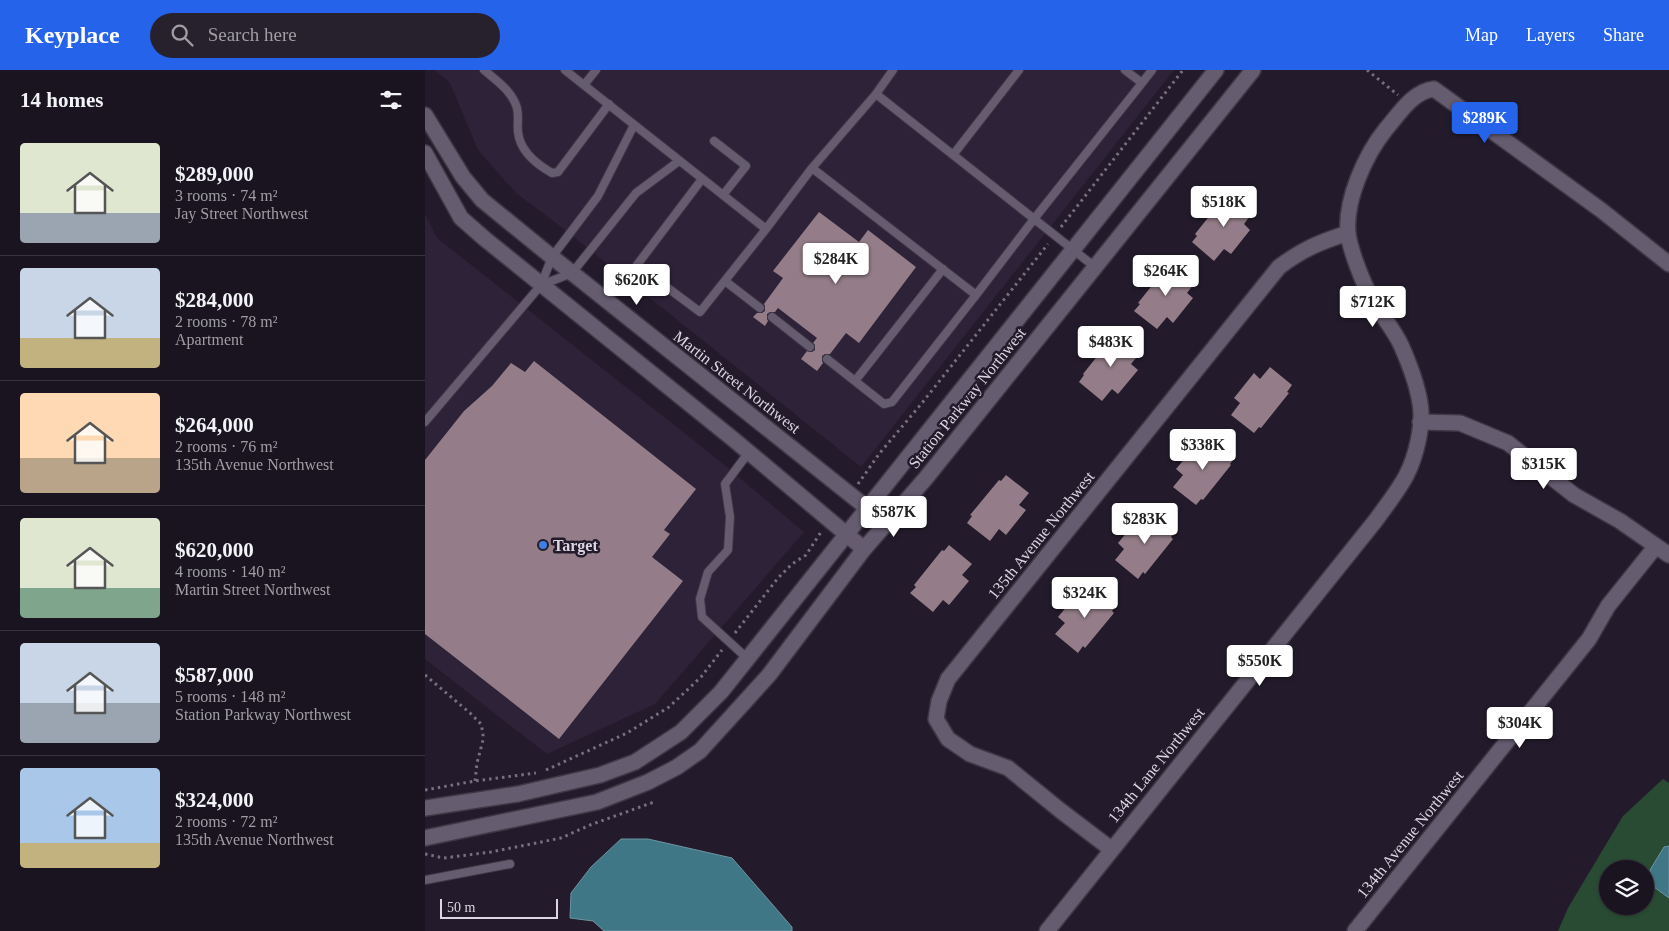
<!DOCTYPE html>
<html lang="en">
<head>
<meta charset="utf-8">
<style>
  :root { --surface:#1a1420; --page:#27212d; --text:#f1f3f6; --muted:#9f9ea5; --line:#38333e; --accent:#2563eb }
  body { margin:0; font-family:"Times New Roman",serif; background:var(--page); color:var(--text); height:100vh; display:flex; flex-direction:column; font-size:19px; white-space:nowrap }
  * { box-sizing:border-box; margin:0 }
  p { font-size:16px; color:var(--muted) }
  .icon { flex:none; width:28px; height:28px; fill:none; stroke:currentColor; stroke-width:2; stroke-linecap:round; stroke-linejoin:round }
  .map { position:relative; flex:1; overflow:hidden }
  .panel { display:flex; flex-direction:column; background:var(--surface); width:425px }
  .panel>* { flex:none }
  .buttons { position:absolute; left:1174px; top:790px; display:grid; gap:10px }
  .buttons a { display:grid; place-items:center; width:55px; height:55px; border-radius:50%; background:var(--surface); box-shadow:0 1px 4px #0004,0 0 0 1px var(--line); font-size:25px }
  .scale { position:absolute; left:15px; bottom:12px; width:118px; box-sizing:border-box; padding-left:5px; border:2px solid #dbd6e1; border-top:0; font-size:14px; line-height:18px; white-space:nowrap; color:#dbd6e1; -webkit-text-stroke:4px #231b2b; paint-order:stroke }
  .price { position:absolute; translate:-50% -42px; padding:0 11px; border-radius:5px; background:#fff; color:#222; font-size:16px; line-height:32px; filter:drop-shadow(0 1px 2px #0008) }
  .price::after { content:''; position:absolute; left:50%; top:30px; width:15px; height:11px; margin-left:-8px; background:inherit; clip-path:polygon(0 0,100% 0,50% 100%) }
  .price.on { background:var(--accent); color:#fff }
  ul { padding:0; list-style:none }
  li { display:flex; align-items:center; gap:15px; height:125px; padding:0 20px }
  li+li { border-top:1px solid var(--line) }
  li span { display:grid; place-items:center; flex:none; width:140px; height:100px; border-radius:5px; color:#555 }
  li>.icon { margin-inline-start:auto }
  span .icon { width:60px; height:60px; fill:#fffc; stroke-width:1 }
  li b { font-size:21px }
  h2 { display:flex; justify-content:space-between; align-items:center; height:60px; padding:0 20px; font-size:21px }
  header { display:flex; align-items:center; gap:30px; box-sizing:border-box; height:70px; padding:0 25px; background:var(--accent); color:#fff }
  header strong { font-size:24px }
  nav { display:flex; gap:28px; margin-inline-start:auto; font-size:18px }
  .search { width:350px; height:45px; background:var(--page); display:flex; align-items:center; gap:12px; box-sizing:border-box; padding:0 18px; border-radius:28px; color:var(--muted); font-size:19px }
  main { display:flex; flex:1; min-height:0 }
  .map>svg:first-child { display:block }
  .built { fill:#2d2238 }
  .green { fill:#294b33; fill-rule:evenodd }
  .water { fill:#3f7787; stroke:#6e94a2 }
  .building { fill:#947d88 }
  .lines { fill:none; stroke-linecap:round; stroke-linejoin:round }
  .service-casing { stroke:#3e3744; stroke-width:10 }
  .minor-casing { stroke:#3e3744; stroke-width:18 }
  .tertiary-casing { stroke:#3e3744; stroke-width:18 }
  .path { stroke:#77707e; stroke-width:3; stroke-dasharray:2.5 4; stroke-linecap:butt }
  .service { stroke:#665c70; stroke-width:8 }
  .minor { stroke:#665c70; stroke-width:15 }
  .tertiary { stroke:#665c70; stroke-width:15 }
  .shop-dot { fill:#3f7fe0; stroke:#231b2b; stroke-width:2 }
  .labels { text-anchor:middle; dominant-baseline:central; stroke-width:5; stroke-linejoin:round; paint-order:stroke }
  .street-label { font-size:16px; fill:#dbd6e1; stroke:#231b2b }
  .poi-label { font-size:16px; font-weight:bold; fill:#dbd6e1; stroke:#231b2b; text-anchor:start }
</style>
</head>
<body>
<header>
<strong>Keyplace</strong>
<div class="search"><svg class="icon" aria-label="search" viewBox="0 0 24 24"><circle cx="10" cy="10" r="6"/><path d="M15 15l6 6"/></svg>Search here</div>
<nav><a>Map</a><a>Layers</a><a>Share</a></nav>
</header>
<main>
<section class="panel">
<h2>14 homes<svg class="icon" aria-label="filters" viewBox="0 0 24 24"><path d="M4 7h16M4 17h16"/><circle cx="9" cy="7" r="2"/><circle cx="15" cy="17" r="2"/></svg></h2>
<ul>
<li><span style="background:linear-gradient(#dfe7d0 70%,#9aa5b1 0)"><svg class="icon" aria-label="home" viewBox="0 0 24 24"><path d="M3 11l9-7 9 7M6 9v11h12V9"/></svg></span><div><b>$289,000</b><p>3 rooms · 74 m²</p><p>Jay Street Northwest</p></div></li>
<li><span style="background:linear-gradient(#c9d6e8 70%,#c2b280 0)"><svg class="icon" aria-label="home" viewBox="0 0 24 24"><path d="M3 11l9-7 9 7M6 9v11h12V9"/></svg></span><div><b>$284,000</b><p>2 rooms · 78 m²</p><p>Apartment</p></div></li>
<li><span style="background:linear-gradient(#ffd9b3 65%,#b9a48a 0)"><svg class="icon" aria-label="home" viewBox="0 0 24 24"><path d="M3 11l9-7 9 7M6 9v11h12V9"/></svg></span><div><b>$264,000</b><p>2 rooms · 76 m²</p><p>135th Avenue Northwest</p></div></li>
<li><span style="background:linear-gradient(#dfe7d0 70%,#7fa58c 0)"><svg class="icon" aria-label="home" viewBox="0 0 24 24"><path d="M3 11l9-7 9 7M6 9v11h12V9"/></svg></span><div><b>$620,000</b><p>4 rooms · 140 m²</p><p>Martin Street Northwest</p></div></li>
<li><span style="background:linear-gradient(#c9d6e8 60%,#9aa5b1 0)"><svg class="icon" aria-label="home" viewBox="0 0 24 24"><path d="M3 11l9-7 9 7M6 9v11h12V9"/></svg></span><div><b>$587,000</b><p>5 rooms · 148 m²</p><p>Station Parkway Northwest</p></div></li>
<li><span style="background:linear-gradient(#a9c7e8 75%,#c2b280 0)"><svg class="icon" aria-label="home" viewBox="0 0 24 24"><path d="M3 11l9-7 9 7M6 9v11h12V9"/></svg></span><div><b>$324,000</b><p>2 rooms · 72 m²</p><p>135th Avenue Northwest</p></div></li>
</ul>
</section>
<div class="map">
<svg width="1244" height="861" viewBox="0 0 1244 861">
  <rect width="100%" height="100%" fill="#231b2b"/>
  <path class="built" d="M10,0h739l-313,397 -301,-241 -44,-33 -38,-43 -28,-67z
    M0,144l12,24 279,220 88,74 -149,172 -108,50 -122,-95z"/>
  <path class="green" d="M1238,709l6,4v148h-111l10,-23 55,-92zM1182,799h38v37h-38z"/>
  <path class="water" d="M196,769h27l84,19 60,69v4h-188l-11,-10 -23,-3 1,-25 20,-26z
    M1244,776v52l-15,-11 -4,-17 14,-23z"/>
  <path class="building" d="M805,124l23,18 -9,12 6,6 -19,24 -7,-5 -10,12 -22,-19 5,-6 -2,-2 28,-35 2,1z
    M394,142l40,30 9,-12 48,37 -57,76 -13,-10 -16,21h-5l-3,2v5l1,2 -6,8 -16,-12 6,-8 5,1 3,-2v-5l-2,-2 4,-5 -39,-30 -3,4h-5l-3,2v5l1,2 -3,5 -12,-9 4,-4h5l3,-2v-5l-1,-2 19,-26 -10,-7z
    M748,193l23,18 -9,12 6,5 -20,25 -6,-6 -10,12 -23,-18 6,-7 -2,-1 28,-35 2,1z
    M693,264l23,18 -10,12 7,6 -20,24 -6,-5 -10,12 -23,-19 5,-7 -1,-1 28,-35 2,1z
    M109,291l162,128 -32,41 6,4 -18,23 31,24 -124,158 -134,-105v-174l39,-49 28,-25 19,-23 14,9z
    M845,297l22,18 -5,7 2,1 -28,35 -2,-1 -5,6 -23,-18 9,-12 -6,-5 20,-25 6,6z
    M787,369l23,18 -5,7 1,1 -28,35 -2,-1 -5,6 -23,-18 10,-12 -7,-6 20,-24 6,5z
    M581,405l23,18 -10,12 7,5 -20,25 -7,-6 -9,12 -23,-18 5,-7 -2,-1 29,-35 2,1z
    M729,442l22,19 -5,6 2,2 -28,35 -2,-2 -5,7 -23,-19 9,-11 -6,-6 20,-24 6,5z
    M524,475l23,19 -10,11 7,6 -20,24 -6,-5 -10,12 -23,-19 6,-6 -2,-2 28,-35 2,1z
    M669,516l23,19 -5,6 2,2 -29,35 -2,-2 -5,7 -23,-19 10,-11 -7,-6 20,-24 7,5z"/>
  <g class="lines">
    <g class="service-casing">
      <path id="service" d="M59,0c13,11 28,21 33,38 2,8 0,17 1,24 2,19 18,32 34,41l6,-1 51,-68
        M140,0l201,159 46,-61 64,-74 17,-24
        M700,0l17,13 10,-13
        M159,15l12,-15
        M451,24l219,173
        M289,71l32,25 -23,29
        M528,85l66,-85
        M387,98l164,127 58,-76 108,-136
        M277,109l-65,86 63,47 66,-83
        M300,211l35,27
        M116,215l31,-12 64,-80 43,-32
        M347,247l38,30
        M402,289l57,45 8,-2 84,-107
        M430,311l88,-112
        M0,352l116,-137 11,-28 46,-61 36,-71
        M323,589l-46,-42 -2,-18 8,-27 20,-22 2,-33 -5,-33 24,-32
        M0,810l85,-16"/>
    </g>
    <g class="minor-casing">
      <path id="minor" d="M0,45l38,62 19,23 70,57 334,266
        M0,83l36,65 24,21 248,200 131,110
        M995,352l40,1 48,20 66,52 46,26 49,34
        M686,779l-50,-38 -53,-43 -38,-14 -22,-15 -12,-20 3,-18 9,-22 331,-412c24,-18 41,-25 69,-34
        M622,861l329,-411c10,-14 22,-29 30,-44 10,-19 18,-52 14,-73 -3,-19 -11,-40 -19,-58 -8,-17 -21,-31 -30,-48 -8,-14 -21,-47 -23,-64 -3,-33 17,-78 38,-104 13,-15 27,-38 48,-40l167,121 68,54
        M930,861l234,-292 19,-33 48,-60"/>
    </g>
    <g class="tertiary-casing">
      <path id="tertiary" d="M0,738l93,-14 82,-19 35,-13 46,-30 40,-40 495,-622
        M0,768l172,-36 51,-20 29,-15 23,-16 69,-76 95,-126 62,-71 327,-408"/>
    </g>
    <path class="path" d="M942,0l31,25
      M636,157l122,-157
      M433,414l21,-30 43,-51 126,-159
      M310,563l43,-55 14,-14 14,-9 15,-23
      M0,605l45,38 11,11 2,9v7l-6,23 -2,18
      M121,700l81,-37 42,-26 32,-30 21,-27
      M0,720l50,-9 61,-8
      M0,784l19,4 47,-6 70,-14 29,-13 64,-23"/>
    <use href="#service" class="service"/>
    <use href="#minor" class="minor"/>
    <use href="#tertiary" class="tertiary"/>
  </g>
  <circle class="shop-dot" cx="118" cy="475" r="5"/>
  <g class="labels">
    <g class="street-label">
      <text transform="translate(312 312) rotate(38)">Martin Street Northwest</text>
      <text transform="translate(542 328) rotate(-51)">Station Parkway Northwest</text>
      <text transform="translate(616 465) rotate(-51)">135th Avenue Northwest</text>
      <text transform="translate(731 695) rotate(-51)">134th Lane Northwest</text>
      <text transform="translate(985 764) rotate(-51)">134th Avenue Northwest</text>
    </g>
    <g class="poi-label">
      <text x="128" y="475">Target</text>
    </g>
  </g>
</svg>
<div class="buttons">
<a><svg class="icon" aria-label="layers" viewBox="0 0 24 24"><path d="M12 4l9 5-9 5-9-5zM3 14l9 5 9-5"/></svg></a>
</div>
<div class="scale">50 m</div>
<b class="price on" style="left:1060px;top:74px">$289K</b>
<b class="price" style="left:799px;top:158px">$518K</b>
<b class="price" style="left:411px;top:215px">$284K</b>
<b class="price" style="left:741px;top:227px">$264K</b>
<b class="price" style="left:212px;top:236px">$620K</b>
<b class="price" style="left:948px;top:258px">$712K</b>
<b class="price" style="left:686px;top:298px">$483K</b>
<b class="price" style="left:778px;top:401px">$338K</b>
<b class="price" style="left:1119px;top:420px">$315K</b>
<b class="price" style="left:469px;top:468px">$587K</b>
<b class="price" style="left:720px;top:475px">$283K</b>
<b class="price" style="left:660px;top:549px">$324K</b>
<b class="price" style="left:835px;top:617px">$550K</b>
<b class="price" style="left:1095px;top:679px">$304K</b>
</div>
</main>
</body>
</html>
